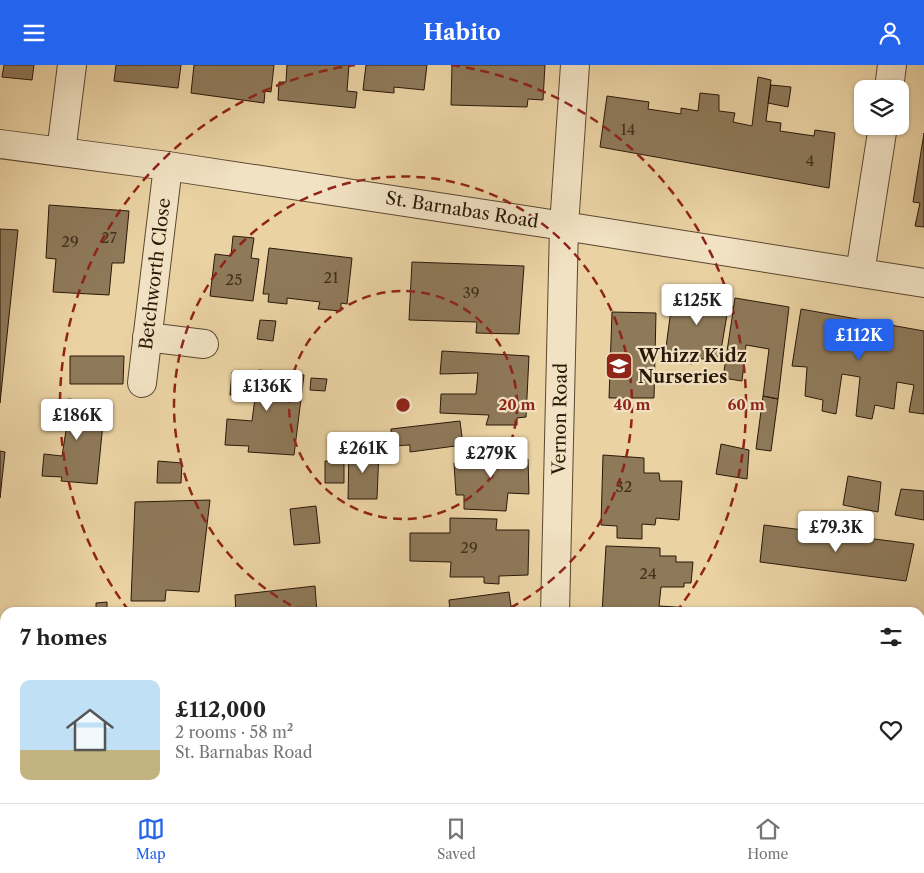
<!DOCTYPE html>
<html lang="en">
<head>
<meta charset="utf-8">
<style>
  :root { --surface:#fff; --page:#f6f6f6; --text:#222; --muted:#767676; --line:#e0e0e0; --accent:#2563eb }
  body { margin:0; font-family:"Libre Caslon Text",serif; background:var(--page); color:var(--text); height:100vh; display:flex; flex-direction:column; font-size:19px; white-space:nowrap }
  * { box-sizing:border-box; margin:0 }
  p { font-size:16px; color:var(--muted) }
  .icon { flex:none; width:28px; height:28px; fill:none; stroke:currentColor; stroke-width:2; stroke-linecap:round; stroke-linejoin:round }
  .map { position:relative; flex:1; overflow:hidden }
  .drawer { position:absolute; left:0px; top:542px; width:925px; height:196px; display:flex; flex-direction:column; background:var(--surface); border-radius:15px 15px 0 0; box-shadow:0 1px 4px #0004 }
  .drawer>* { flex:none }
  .fabs { position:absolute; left:854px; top:15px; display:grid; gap:10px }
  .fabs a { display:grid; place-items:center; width:55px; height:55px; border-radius:10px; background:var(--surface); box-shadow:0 1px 4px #0004; font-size:25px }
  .price { position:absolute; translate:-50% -42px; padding:0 11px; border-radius:5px; background:#fff; color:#222; font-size:16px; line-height:32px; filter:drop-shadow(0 1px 2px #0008) }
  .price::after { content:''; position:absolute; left:50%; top:30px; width:15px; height:11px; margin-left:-8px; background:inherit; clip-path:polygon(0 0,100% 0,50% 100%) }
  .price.active { background:var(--accent); color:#fff }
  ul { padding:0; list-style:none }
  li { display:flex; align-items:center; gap:15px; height:125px; padding:0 20px }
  li span { display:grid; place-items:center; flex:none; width:140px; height:100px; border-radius:10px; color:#555 }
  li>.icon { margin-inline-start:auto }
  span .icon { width:60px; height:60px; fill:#fffc; stroke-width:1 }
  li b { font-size:21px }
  h2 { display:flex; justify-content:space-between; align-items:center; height:60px; padding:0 20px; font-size:21px }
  header { display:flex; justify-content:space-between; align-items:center; height:65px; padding:0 20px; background:var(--accent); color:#fff; font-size:22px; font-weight:800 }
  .dock { display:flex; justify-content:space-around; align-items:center; height:70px; border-top:1px solid var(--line); background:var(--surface); font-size:14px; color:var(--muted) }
  .dock a { display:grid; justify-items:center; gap:2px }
  .dock .active { color:var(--accent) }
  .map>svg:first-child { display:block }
  .building { fill:#8e7959; stroke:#2a1809 }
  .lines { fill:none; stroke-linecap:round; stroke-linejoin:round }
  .minor-casing { stroke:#5a4630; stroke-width:30 }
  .minor { stroke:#f1e2c3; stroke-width:28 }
  .ring { fill:none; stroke:#8f2418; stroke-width:2.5; stroke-dasharray:9 6 }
  .labels { text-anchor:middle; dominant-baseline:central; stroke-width:4.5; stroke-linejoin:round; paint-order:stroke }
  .number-label { font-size:15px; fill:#43301d }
  .street-label { font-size:18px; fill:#2a1809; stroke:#f1e2c3 }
  .poi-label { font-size:18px; font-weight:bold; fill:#2a1809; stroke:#f1e2c3; text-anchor:start }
  .centre { fill:#8f2418; stroke:#f1e2c3; stroke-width:2.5 }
  .ring-label { font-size:15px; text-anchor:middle; font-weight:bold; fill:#8f2418; stroke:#f1e2c3; stroke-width:4.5; stroke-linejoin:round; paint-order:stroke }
</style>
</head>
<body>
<header><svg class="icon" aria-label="menu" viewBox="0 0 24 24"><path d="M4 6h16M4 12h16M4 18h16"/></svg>Habito<svg class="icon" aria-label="person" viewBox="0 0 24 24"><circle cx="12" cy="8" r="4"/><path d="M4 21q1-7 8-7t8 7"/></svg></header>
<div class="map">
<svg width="924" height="738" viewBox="0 0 924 738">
  <rect width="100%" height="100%" fill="#ead2a3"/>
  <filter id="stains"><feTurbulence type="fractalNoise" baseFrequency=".004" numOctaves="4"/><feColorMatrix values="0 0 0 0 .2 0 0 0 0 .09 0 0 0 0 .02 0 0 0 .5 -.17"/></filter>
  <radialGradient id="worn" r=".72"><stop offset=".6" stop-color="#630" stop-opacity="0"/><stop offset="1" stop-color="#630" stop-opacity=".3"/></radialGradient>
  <path class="building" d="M4,0h30l-2,15 -30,-3z
    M116,0h65l-3,23 -64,-7z
    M194,0h80l-3,27 -6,-1 -1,12 -73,-10z
    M287,0h62l-2,26 10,1 -2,16 -77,-8 1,-18h7z
    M366,0h61l-3,25 -30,-3v6l-31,-3z
    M452,0h93l-2,35 -15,-1 -1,8 -76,-2z
    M758,12l13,3 -5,41 15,2 -1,8 34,5 1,-6 20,3 -6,55 -229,-41 7,-51 42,6 -1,7 33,5v-6l17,3 2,-18 19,2v16l16,2 -2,9 19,4z
    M771,20l20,2 -3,20 -20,-4z
    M924,68v94l-9,-1 5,-23 -7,-1z
    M49,140l80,6 -5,52h-12l-3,32 -56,-3 3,-33 -10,-1z
    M0,164l18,1 -18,173z
    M233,171l21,2 -3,20 8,1 -6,42 -43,-5 5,-42 16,2z
    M269,183l83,10 -5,46 -6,-1v8l-23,-2 2,-7 -33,-4v6l-19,-2 1,-8h-6z
    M412,197l112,4 -5,68 -43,-1 1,-11 -68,-2z
    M674,222l56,10 -11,65 -27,-5v7l-15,-2 1,-6 -13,-1z
    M735,233l54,9 -11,92 -15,-3 6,-47 -23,-4 -4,36 -19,-3z
    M801,244l123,22v83l-15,-2 5,-27 -17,-3 -3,27 -19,-4 -3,14 -16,-3 4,-39 -18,-3 -6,40 -14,-3 1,-11 -18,-4 2,-29 -15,-1z
    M612,247l44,1 -2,85h-45z
    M260,255l16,1 -3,20 -16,-2z
    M442,286l87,5 -3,61 -9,1v7h-31l3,-10 -49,-2 1,-19h35l2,-21 -38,1z
    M70,291h54l-1,28h-53z
    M259,305l45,5 -10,80 -46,-3 1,-6 -24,-1 2,-26 25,2 3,-23 -25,-3 2,-23 25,3z
    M311,313l16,1 -2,12 -15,-1z
    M763,331l15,3 -7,52 -15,-2z
    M68,334l37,4 -8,81 -36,-3 1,-4 -20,-1 2,-22 18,2 5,-32 -19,-1 2,-22 18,2z
    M460,356l3,24 -53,7v-7l-19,1v-17z
    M721,379l28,6 -2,29 -31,-5z
    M512,383v11h16l1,35 -21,-1 -2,18 -42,-2v-14h-8l-2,-32 23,-1v-13z
    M349,384h30l-2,50h-29z
    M0,386l5,1 -5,46z
    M603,390l41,3v15h15l1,8h22l-3,39 -23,-2 -1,7 -13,-1v15l-25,-1v-12l-16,-1z
    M158,396l24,2 -1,20h-24z
    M325,396h19v22h-19z
    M848,411l33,6 -3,30 -35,-7z
    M901,424l23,2v29l-29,-5z
    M210,435l-11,92 -33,-2 -1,11h-34l4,-99z
    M316,441l4,37 -26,2 -4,-36z
    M450,453l47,1 -1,11h33l-1,45 -29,1v8l-15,-1v-6h-34l1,-15 -41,-1v-28h40z
    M764,460l150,19 -8,37 -146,-19z
    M606,481l54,2v8h16v6h17l-2,21h-7v4h-23l-2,19 33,2v5h-90z
    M315,521l2,27h-81l-1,-18z
    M509,527l3,21h-62l-1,-13z
    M107,537v11h-11v-10z
    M920,562l4,21v14l-4,1z
    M0,581l5,57v7h-5z
    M924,669v28l-4,1v-28z
    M5,723v11h338v4h-343v-14z
    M351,734h49h-4l1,4h-45z
    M408,734h28v4h-27z
    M441,734h77l1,4h-78z
    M595,734h64l-1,4h-63z
    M766,734h63l1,4h-63z"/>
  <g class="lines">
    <g class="minor-casing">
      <path id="minor" d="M889,24l3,-24
        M0,79l168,22 396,60 360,57
        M61,87l11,-87
        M860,208l23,-147
        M147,272l57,7
        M142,318l26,-217
        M555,548l9,-387 11,-161
        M0,690l5,-1
        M549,738v-4"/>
    </g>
    <use href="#minor" class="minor"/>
  </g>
  <g class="ring">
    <circle cx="403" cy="340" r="114"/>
    <path d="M304 547A229 229 0 1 1 502 547"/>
    <path d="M129 546A343 343 0 0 1 355 0M451 0A343 343 0 0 1 677 546"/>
  </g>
  <defs>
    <g id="school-square" transform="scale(1.4375)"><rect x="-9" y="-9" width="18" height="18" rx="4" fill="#8f2418" stroke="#f1e2c3"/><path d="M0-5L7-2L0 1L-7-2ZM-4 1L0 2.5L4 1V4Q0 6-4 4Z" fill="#fff"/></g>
  </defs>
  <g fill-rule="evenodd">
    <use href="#school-square" x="619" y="301"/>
  </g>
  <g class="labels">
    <g class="number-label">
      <text x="628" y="64">14</text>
      <text x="810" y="95">4</text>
      <text x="109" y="172">27</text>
      <text x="70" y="176">29</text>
      <text x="331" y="212">21</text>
      <text x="234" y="214">25</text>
      <text x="471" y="227">39</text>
      <text x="624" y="421">32</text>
      <text x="469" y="482">29</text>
      <text x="648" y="508">24</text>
    </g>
    <g class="street-label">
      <text transform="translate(462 145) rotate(9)">St. Barnabas Road</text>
      <text transform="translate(155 209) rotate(-83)">Betchworth Close</text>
      <text transform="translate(560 354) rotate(-89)">Vernon Road</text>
    </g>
    <g class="poi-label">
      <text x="638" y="291">Whizz Kidz<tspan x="638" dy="21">Nurseries</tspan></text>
    </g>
  </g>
  <circle cx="403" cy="340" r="8" class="centre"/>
  <g class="ring-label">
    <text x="517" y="345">20 m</text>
    <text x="632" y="345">40 m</text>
    <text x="746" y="345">60 m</text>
  </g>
  <rect width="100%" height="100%" filter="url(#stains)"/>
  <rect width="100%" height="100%" fill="url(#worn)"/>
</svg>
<div class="fabs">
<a><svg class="icon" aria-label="layers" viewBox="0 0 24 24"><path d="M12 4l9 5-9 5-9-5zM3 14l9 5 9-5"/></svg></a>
</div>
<b class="price" style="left:697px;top:261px">£125K</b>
<b class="price active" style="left:859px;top:296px">£112K</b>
<b class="price" style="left:267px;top:347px">£136K</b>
<b class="price" style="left:77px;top:376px">£186K</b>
<b class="price" style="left:363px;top:409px">£261K</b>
<b class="price" style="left:491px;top:414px">£279K</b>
<b class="price" style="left:836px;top:488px">£79.3K</b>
<section class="drawer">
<h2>7 homes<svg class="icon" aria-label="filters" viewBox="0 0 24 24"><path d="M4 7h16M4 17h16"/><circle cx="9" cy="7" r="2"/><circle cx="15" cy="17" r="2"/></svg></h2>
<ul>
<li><span style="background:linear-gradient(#bfe0f5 70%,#c2b280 0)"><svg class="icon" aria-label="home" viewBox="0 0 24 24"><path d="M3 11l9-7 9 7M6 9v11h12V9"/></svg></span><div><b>£112,000</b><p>2 rooms · 58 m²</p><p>St. Barnabas Road</p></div><svg class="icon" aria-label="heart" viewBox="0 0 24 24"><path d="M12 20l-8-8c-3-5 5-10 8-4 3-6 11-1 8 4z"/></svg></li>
</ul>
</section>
</div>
<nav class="dock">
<a class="active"><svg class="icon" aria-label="map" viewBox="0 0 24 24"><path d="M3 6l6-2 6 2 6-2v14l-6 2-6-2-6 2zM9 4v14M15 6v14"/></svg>Map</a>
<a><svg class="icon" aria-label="saved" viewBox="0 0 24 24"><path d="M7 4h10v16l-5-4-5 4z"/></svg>Saved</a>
<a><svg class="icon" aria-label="home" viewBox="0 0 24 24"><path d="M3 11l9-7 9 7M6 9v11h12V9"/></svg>Home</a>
</nav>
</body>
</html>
